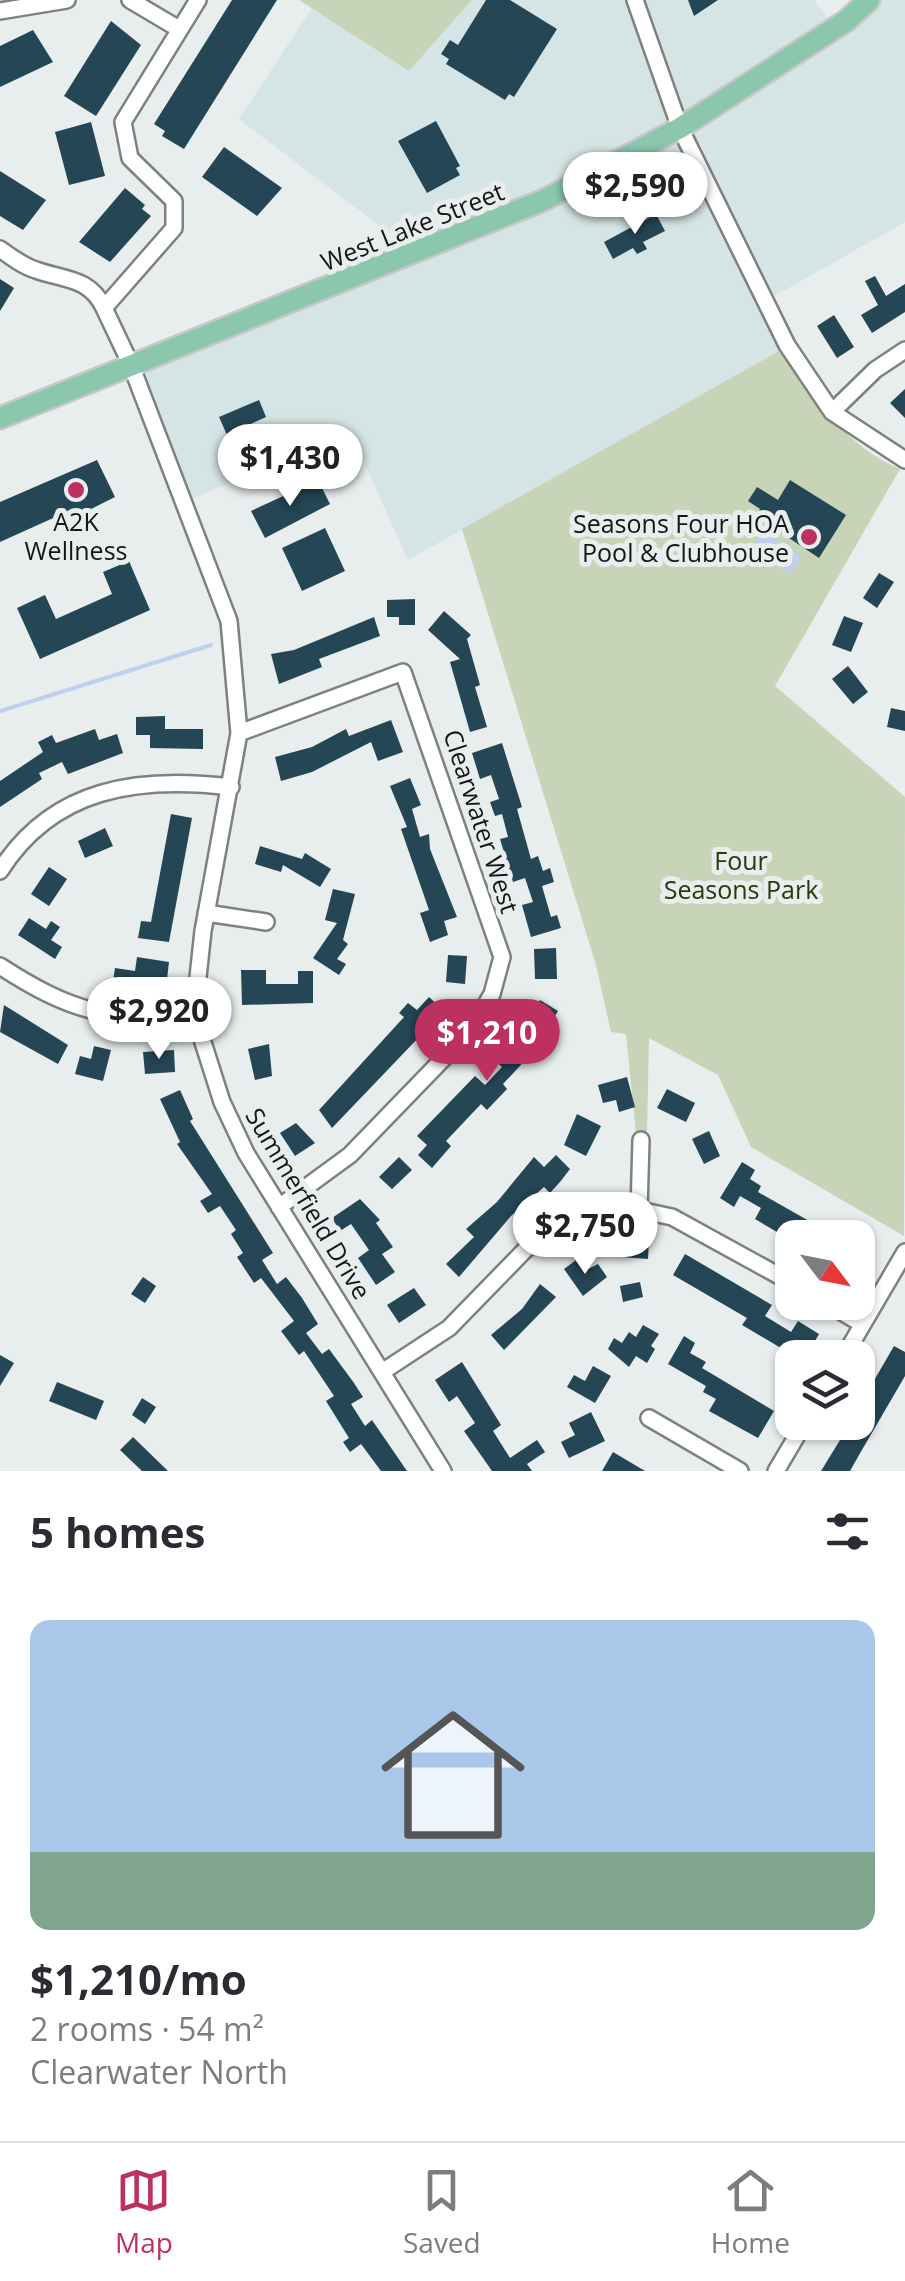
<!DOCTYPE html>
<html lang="en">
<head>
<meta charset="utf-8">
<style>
  :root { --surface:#fff; --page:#f7f7f7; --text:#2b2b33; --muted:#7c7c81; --line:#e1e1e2; --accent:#bd3062 }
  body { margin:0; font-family:"Open Sans",sans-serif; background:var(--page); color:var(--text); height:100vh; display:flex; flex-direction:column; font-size:38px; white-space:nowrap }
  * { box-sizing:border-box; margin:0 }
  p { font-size:32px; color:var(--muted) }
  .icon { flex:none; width:55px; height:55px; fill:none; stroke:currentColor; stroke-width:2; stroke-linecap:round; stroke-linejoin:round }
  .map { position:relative; height:1471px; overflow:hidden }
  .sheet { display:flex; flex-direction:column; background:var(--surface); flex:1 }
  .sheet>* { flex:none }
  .needle { width:65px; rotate:122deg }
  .controls { position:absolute; left:775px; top:1220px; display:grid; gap:20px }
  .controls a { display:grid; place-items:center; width:100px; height:100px; border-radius:20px; background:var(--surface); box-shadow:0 2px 8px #0004; font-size:50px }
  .price { position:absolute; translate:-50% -85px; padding:0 22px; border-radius:35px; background:#fff; color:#222; font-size:32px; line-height:65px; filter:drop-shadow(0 2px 5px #0008) }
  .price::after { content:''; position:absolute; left:50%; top:60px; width:30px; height:22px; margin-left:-15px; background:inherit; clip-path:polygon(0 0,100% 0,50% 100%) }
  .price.active { background:var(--accent); color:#fff }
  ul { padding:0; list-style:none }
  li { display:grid; align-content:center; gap:20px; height:530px; padding:0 30px }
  li span { display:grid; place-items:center; height:310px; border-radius:20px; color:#555 }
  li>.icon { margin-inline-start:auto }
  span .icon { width:180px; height:180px; fill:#fffc; stroke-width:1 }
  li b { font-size:42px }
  h2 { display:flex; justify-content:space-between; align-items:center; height:120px; padding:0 30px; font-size:42px }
  .menu { display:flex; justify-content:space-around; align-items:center; height:140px; border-top:2px solid var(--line); background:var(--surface); font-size:28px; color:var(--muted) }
  .menu a { display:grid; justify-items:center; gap:5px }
  .menu .active { color:var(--accent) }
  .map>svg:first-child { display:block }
  .built { fill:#d5e4e4 }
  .green { fill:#c7d4b8 }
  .water { fill:#bfd0ef }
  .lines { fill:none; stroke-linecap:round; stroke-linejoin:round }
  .stream { stroke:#bfd0ef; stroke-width:4 }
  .building { fill:#254655 }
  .minor-casing { stroke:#7d8281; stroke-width:20 }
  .major-casing { stroke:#c7c7c7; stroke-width:25 }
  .minor { stroke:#fff; stroke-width:15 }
  .major { stroke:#8bc7ad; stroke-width:20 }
  .poi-dot { fill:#bd3062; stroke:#e8eded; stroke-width:4 }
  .labels { text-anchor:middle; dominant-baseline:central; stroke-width:10; stroke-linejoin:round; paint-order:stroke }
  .street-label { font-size:25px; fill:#151616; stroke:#e8eded }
  .poi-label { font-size:25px; fill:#151616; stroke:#e8eded }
  .park-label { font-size:25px; fill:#273a07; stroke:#e8eded }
</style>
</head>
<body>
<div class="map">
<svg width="905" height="1471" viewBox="0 0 905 1471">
  <rect width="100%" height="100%" fill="#e8eded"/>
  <path class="built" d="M472,0h156l45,124 -133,72 -131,52 -170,-129 73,-111 97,63z
    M641,0h173l17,23 -148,99z
    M876,0h29v222l-136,77 -83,-169z
    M678,136l103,214 -373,210 -56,-125 -162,64 -53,-131z"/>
  <path class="green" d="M299,0h173l-63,71z
    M781,350c33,46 64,96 119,119l-125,217 130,111 -1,439 -153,-89 -33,-72 -69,-37 -2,95h-11l-10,-99 -15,-2 -15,-67 -134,-436z"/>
  <path class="water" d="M762,531l39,25 -11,18 -39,-24z"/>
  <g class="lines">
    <path class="stream" d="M0,711l211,-66"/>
  </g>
  <path class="building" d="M232,0h45l-93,149 -22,-13 3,-5 -11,-7z
    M486,0h24l47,29 -43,68 -5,-3 -4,6 -59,-36 3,-5 -8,-5 9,-14 8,5z
    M688,0h30l-24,16z
    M111,21l30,24 -45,71 -32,-20z
    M33,30l20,32 -53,25v-41z
    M436,121l24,45 -4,2 4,7 -33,18 -29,-52z
    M91,122l14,54 -36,9 -14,-53z
    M224,147l58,41 -25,28 -55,-39z
    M0,171l46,29 -23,30 -23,-14z
    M125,188l20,17 -3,4 9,7 -41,46 -31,-20z
    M656,214l9,17 -22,11 4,7 -10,5 -4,-6 -20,11 -9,-17z
    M875,276l11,20 19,-12v28l-33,21 -11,-18 17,-10 -13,-24z
    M0,279l14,9 -14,23z
    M834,315l20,32 -17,11 -20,-32z
    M905,389v29l-15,-15z
    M259,400l7,17 -39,18 -8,-18z
    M97,460l18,37 -46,23 -3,-5 -15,4 -51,23v-40z
    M318,480l12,24 -65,34 -14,-27z
    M790,480l56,35 -27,43 -63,-42 4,-7 -12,-8 9,-14 21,13z
    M325,528l20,43 -43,20 -20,-43z
    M129,561l21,49 -110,49 -23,-51 28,-13 11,24 56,-25 -9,-22z
    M879,573l15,9 -17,26 -14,-10z
    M415,599v26h-16v-8h-12v-17z
    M444,611l27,24 -4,4 13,46 -5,2 12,40 -17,5 -20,-70 10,-3 -32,-29z
    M844,616l19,7 -12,29 -19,-7z
    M374,617l6,19 -61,23 3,8 -43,17 -8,-30 23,-4z
    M848,666l20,26 -15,12 -21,-25z
    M891,708l14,3v20l-18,-4z
    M165,716v13h38v20l-53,-1v-13h-14v-18z
    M391,720l12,32 -25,9 -7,-19 -59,30 -31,9 -6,-24 37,-10 34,-18 3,7z
    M95,729l4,11 18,-6 6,19 -55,21 -6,-12 -23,11 3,6 -42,28v-26l43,-29 -5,-10 14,-7 4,8z
    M502,743l20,64 -5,2 14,50 7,-3 5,15 7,-3 4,14 -12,4 9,31 6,-2 4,13 -30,9 -9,-32 11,-3 -8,-24 -12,4 -13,-43 8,-2 -6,-23 -7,2 -5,-14 9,-3 -8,-24 -11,4 -8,-26z
    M410,778l11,27 -9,4 8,28 9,-3 1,15 27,68 -13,4 4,14 -18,7 -10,-29 9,-3 -28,-81 6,-2 -17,-41z
    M171,814l21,4 -23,124 -31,-4 3,-17 10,1z
    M105,828l8,18 -28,12 -7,-17z
    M260,846l42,13 3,-6 26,16 -11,18 -37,-22 -2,7 -26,-8z
    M49,867l18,12 -18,27 -18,-12z
    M333,889l22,5 -12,46 5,4 -11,15 9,5 -7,11 -26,-17 24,-35 -12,-3z
    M29,918l17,11 5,-8 9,6 -9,13 11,7 -7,12 -37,-24z
    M556,948l1,31h-22l-1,-30z
    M448,955l19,1 -2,28 -19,-2z
    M137,957l32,5 -3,26 -53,-7 2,-13 20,3z
    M241,970h25v14h32v-13h15v32l-71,2z
    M429,997l15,14 -112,117 -13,-18 85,-93 -5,-4 9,-10 9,7z
    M540,1000l18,11 -10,16 9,5 -7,12 -6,-4 -41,44 4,5 -20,21 -6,-6 -35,37 5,5 -19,22 -14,-13 9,-10 -10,-9 58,-60 10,9 17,-18 -9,-9 22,-24 3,3z
    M4,1005l64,40 -10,19 -58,-32z
    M269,1044l3,32 -17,4 -7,-31z
    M94,1046l17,4 -8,31 -28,-7 5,-18 11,3z
    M174,1050l1,22 -30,2 -2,-22z
    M627,1077l8,30 -16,5 -3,-12 -13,3 -5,-18z
    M667,1089l28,14 -9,19 -29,-14z
    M180,1090l13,29 -3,2 83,132 -11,7 15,24 9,-7 16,21 16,26 -12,9 16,21 7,-5 25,34 9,14 -12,7 14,22 7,-6 35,51h-26l-20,-27 -11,8 -7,-10 6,-4 -23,-37 8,-5 -30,-45 -5,4 -18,-24 13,-10 -33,-43 -7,5 -17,-26 6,-4 -12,-19 5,-4 -16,-24 -12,7 -8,-12 12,-7 -35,-50 3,-2 -20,-43z
    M577,1114l24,12 -15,30 -22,-11z
    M296,1123l19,20 -20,13 -15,-23z
    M709,1131l11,25 -16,8 -12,-25z
    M556,1155l14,14 -10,13 -10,11 -6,-6 -33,29 -52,61 -13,-13 28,-27 -8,-8 31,-27 37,-45 10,10z
    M399,1157l13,13 -20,19 -13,-12z
    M742,1162l13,8 -5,9 11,7 -3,6 81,46h-45l-10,-6 -2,3 -27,-16 6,-11 -21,-12 -6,11 -14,-9z
    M360,1199l20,21 -4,3 17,24 -11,7 13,18 -19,13 -18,-27 11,-8 -18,-26 -11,7 -8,-13z
    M850,1225l21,13h-12l12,7 -13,24v-31h-16z
    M621,1239l28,1 -1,19 -27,-2z
    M685,1254l87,51 -7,11 26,16 7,-11 21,13 -14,24h-14l-3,5 -12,-7 5,-8 -39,-23 5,-7 -74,-43z
    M576,1260l8,11 14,-7 9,13 -24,19 -19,-27z
    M143,1277l13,9 -11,17 -14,-9z
    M640,1282l3,15 -20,5 -3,-16z
    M540,1284l16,13 -52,53 -13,-15 31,-26z
    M414,1288l12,17 -27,18 -12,-18z
    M643,1325l16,9 -8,12 4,3 -8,14 -11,-7 -7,11 -21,-18 6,-11 8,5 7,-11 7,5z
    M684,1336l11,7 -5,10 16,9 -4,6 72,43 -16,27 -49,-27 7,-12 -13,-7 3,-6 -38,-22z
    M894,1346l11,6v24l-46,79 -9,16h-29l30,-49h7l7,-26z
    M0,1355l14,8 -14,23z
    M462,1362l39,63 -8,6 17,27 27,-18 8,12 -18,12 5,7h-40l-28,-40 11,-8 -18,-27 -8,6 -14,-22z
    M593,1366l18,10 -16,27 -28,-16 7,-12 11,6z
    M57,1382l47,19 -8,19 -47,-19z
    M142,1398l14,9 -11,17 -13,-9z
    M591,1412l14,29 -36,17 -8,-16 14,-7 -6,-12z
    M133,1437l35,34h-26l-22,-21z
    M613,1452l32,19h-43z"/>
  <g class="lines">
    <g class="minor-casing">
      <path id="minor" d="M130,0l49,29
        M198,0l-75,122 7,36 44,43v27l-70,80 27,57 98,256 10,112 -36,198 -9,83 28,88 24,51 197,318
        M635,0l45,128 107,217 45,67 73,48
        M0,11l67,-11
        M0,249c11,8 23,17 36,21 27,10 54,7 68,38
        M832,412l43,-42 30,-20
        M239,733l164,-61 99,285 -10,37 -21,36 -121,125 -71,52
        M0,871c53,-84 139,-95 231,-84
        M206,913l60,9
        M0,966c71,46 109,56 194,48
        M639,1210l2,-70
        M825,1302l37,22
        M843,1358l62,-106
        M382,1372l67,-44 77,-79 38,-26 75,-13 33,7 120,66
        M649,1418l91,53
        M776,1471l29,-49"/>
    </g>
    <g class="major-casing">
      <path id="major" d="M0,418l544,-218 136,-72 166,-107 23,-21"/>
    </g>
    <use href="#minor" class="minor"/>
    <use href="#major" class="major"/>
  </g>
  <g class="poi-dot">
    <circle cx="76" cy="490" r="10"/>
    <circle cx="809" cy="537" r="10"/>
  </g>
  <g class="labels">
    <g class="street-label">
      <text transform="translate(412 226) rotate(-22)">West Lake Street</text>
      <text transform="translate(482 821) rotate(72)">Clearwater West</text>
      <text transform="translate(309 1203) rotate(59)">Summerfield Drive</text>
    </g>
    <g class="poi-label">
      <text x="76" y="521">A2K<tspan x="76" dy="29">Wellness</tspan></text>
      <text x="789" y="523" text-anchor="end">Seasons Four HOA<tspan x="789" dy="29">Pool &amp; Clubhouse</tspan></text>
    </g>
    <g class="park-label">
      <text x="741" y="860">Four<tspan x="741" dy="29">Seasons Park</tspan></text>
    </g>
  </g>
</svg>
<div class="controls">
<a><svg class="needle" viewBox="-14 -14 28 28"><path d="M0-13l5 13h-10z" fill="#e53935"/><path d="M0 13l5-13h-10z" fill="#7c7c81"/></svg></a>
<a><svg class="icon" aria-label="layers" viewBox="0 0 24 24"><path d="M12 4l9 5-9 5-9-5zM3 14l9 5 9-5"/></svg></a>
</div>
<b class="price" style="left:635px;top:237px">$2,590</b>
<b class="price" style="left:290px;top:509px">$1,430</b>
<b class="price" style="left:159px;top:1062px">$2,920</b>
<b class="price active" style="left:487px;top:1084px">$1,210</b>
<b class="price" style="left:585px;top:1277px">$2,750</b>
</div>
<section class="sheet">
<h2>5 homes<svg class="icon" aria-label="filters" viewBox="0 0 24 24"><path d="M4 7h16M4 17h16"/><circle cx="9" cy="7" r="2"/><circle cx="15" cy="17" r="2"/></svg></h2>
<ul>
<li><span style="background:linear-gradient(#a9c7e8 75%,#7fa58c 0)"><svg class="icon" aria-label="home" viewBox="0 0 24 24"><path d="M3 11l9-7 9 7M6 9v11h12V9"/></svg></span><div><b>$1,210/mo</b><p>2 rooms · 54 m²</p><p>Clearwater North</p></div></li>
</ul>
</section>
<nav class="menu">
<a class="active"><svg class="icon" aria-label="map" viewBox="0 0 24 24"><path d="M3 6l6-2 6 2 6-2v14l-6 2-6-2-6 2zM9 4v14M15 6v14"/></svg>Map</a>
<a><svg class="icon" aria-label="saved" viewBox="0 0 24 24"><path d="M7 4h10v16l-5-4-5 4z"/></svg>Saved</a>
<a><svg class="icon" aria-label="home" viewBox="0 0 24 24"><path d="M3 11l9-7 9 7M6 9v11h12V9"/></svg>Home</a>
</nav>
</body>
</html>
